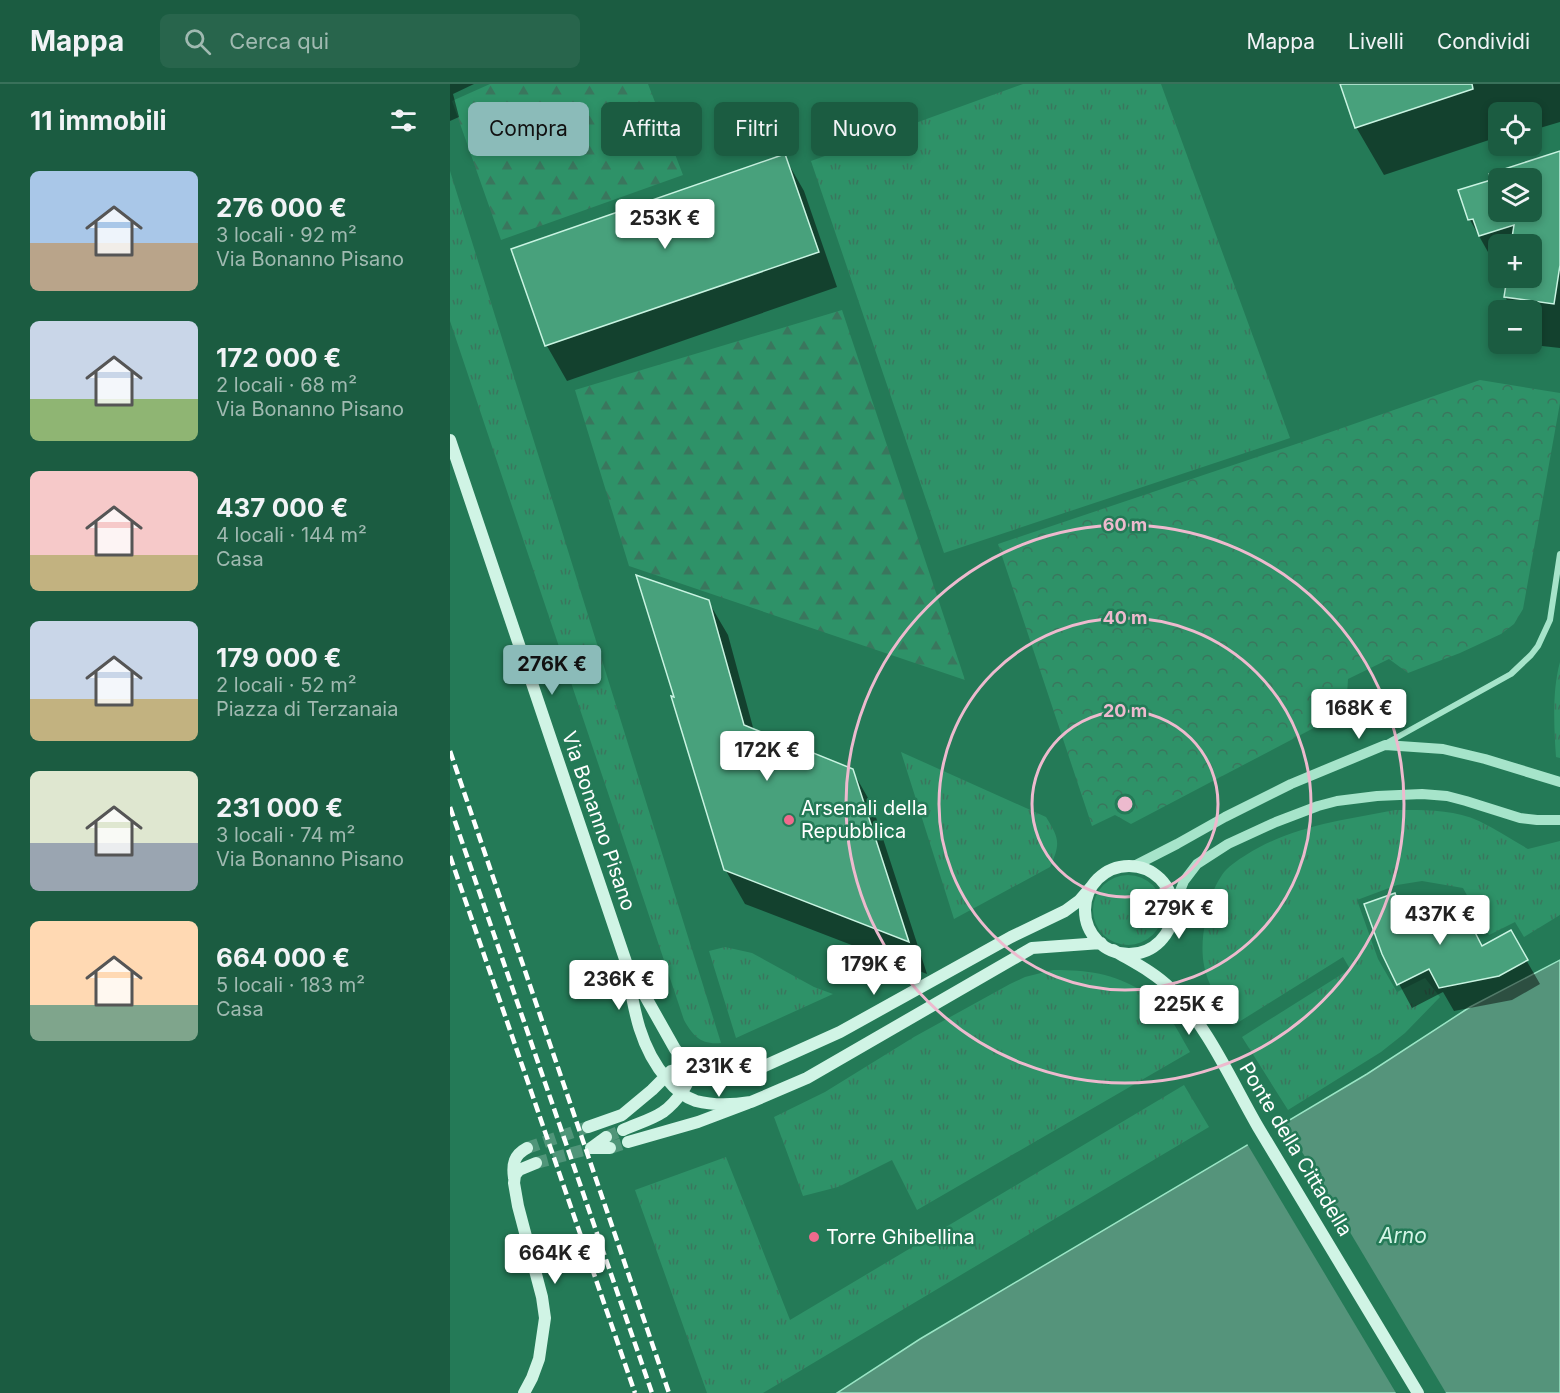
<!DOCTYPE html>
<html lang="it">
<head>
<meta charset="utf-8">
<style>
  :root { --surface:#1b5c41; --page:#28654c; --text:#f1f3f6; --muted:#a0bab1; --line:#39715a; --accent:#8bbbb9 }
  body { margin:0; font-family:Inter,sans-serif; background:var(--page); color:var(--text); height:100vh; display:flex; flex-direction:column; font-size:22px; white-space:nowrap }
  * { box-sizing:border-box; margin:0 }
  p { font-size:20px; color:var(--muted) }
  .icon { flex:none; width:33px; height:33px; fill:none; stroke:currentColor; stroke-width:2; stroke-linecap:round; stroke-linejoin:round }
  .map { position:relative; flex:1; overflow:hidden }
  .drawer { display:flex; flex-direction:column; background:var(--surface); width:450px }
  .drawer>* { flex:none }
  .banner { position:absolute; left:18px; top:18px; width:570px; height:54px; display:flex; gap:12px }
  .controls { position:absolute; left:1038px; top:18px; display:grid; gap:12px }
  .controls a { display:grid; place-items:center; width:54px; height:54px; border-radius:9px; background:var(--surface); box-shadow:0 3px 9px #0003; font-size:30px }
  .price { position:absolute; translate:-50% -51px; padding:0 14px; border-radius:6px; background:#fff; color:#222; font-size:20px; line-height:39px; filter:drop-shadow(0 2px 3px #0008) }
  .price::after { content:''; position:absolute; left:50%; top:36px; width:18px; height:14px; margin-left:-9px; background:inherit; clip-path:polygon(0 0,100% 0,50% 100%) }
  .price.current { background:var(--accent); color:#111 }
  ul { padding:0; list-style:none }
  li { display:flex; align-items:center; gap:18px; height:150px; padding:0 30px }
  li span { display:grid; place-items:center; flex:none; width:168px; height:120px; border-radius:9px; color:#555 }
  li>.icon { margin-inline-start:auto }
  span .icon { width:72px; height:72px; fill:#fffc; stroke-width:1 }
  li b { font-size:26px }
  h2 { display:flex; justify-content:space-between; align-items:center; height:72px; padding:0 30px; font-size:26px }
  .chip { padding:0 21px; border-radius:9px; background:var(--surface); box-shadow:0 3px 9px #0003; font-size:21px; line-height:54px }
  .chip.current { background:var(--accent); color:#111 }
  header { display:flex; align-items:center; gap:36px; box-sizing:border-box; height:84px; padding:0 30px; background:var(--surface); border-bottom:2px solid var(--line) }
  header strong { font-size:28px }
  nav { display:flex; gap:33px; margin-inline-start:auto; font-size:21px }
  .search { width:420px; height:54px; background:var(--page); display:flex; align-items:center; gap:15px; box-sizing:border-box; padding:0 21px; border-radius:9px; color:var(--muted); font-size:22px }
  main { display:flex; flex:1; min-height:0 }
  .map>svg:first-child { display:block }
  .grass { fill:url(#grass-tufts) }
  .forest { fill:url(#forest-firs) }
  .park { fill:url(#park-crowns) }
  .water { fill:#55947b; stroke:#9ae5c5; stroke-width:1.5 }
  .pier { fill:#247a57 }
  .shadow { fill:#0007; fill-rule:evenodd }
  .building { fill:#48a17c; stroke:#c9f4e2; stroke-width:1.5; fill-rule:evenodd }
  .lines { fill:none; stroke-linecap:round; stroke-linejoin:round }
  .secondary-tunnel { stroke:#509579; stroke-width:12; stroke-dasharray:12 6; stroke-linecap:butt }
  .minor { stroke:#a6e4ca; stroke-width:6 }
  .tertiary { stroke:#a6e4ca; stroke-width:10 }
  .secondary { stroke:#d0f4e5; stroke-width:12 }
  .rail { stroke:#fff; stroke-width:4.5; stroke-dasharray:10 4.5; stroke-linecap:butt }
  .ring { fill:none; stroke:#edbace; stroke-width:3 }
  .poi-dot { fill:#ef6a8d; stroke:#247a57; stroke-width:2 }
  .labels { text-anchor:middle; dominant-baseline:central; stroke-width:5; stroke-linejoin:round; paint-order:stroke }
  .poi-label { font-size:20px; fill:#fff; stroke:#247a57; text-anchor:start }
  .street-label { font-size:20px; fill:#fff; stroke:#247a57 }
  .water-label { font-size:21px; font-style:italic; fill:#d4f5e7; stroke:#247a57 }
  .centre { fill:#edbace; stroke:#247a57; stroke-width:3 }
  .ring-label { font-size:18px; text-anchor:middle; font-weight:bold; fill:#edbace; stroke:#247a57; stroke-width:5; stroke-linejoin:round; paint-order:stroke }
</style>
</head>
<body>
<header>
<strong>Mappa</strong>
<div class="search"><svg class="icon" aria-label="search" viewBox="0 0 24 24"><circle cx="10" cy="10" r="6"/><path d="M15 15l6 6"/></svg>Cerca qui</div>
<nav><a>Mappa</a><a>Livelli</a><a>Condividi</a></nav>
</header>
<main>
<section class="drawer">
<h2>11 immobili<svg class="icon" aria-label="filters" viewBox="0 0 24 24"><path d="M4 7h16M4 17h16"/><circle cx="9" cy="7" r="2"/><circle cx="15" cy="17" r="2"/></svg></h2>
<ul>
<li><span style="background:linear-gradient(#a9c7e8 60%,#b9a48a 0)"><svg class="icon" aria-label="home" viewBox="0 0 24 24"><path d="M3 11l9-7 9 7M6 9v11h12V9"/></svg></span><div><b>276 000 €</b><p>3 locali · 92 m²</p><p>Via Bonanno Pisano</p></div></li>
<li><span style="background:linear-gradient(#c9d6e8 65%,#8fb573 0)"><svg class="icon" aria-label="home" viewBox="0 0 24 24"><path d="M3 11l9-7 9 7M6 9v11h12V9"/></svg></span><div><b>172 000 €</b><p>2 locali · 68 m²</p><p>Via Bonanno Pisano</p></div></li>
<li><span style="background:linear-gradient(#f6c9c9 70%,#c2b280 0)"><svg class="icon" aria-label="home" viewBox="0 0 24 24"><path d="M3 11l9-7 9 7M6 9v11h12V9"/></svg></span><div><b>437 000 €</b><p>4 locali · 144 m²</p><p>Casa</p></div></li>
<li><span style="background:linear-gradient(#c9d6e8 65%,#c2b280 0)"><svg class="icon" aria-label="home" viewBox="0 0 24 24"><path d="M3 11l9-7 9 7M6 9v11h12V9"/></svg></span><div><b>179 000 €</b><p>2 locali · 52 m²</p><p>Piazza di Terzanaia</p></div></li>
<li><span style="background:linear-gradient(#dfe7d0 60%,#9aa5b1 0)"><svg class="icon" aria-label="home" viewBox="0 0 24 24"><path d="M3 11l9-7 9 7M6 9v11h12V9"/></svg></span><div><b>231 000 €</b><p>3 locali · 74 m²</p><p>Via Bonanno Pisano</p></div></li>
<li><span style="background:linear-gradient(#ffd9b3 70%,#7fa58c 0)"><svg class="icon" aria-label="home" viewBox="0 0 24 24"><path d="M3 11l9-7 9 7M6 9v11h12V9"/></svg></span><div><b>664 000 €</b><p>5 locali · 183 m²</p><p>Casa</p></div></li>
</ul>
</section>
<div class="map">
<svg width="1110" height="1309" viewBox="0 0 1110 1309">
  <defs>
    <pattern id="grass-tufts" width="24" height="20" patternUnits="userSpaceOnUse" patternTransform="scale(1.5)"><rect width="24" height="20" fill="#2e9268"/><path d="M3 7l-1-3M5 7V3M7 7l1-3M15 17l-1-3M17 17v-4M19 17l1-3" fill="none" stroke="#3a765d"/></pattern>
    <pattern id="forest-firs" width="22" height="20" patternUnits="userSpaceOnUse" patternTransform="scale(1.5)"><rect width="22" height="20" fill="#2e9268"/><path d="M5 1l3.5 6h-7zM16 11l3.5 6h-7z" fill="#3a765d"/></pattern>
    <pattern id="park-crowns" width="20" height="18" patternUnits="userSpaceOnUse" patternTransform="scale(1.5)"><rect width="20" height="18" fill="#2e9268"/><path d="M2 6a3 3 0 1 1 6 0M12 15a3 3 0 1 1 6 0" fill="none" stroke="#3a765d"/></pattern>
  </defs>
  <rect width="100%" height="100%" fill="#247a57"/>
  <path class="grass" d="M573,0h138l129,354 -346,115 -133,-392z
    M0,87l271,872c-20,2 -28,-7 -37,-23l-234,-699z
    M1110,578v96l-4,-1c-2,-30 -4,-66 4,-95z
    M451,668l145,65c13,21 15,26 4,50l-96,52z
    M945,726c28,0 58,-1 84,11 17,8 33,19 49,28l32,-8v74l-36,22 -9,-15 -26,13 -26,-47 -41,-7 -25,4 -40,15 21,59 19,33 28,-14 15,19 -35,36 -24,19 -93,58 -46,-73 108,-68 -7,-12 -109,68c-26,-40 -38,-58 -28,-107 3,-15 7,-30 16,-43 5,-8 16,-15 24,-20 45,-29 98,-35 149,-45z
    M643 826a35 35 0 1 1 70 0a35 35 0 1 1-70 0Z
    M275,863l27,6 62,34 19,7 -97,44 -27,-87z
    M603,886c34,0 60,3 89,21 5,4 11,7 15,11 14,14 23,33 33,50l-273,158 -25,-50 -54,27 -35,9 -29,-79 51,-25 89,-55 96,-53 15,-7z
    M734,1001l25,42 -446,266h-56l-72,-203 91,-33 64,163z"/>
  <path class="forest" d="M40,0h158l35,91 -182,65 -49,-139z
    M392,226l123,370 -336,-114 -54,-176z"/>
  <path class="park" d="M1030,296l80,13v10l-37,206 -9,15 -13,10 -41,19 -52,20 -19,-14 -41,20 -2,32 -215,113 -16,-9 -23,11 -94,-282 304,-102z"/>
  <path class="water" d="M1110,876v433h-723l83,-54 447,-265 103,-67z"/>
  <path class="pier" d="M833,1036l163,273h-50l-150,-251z"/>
  <path class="shadow" d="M0,0h24l-21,10 6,23 -9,4z
    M892,0h218v38l-27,8 -1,-2v-16h-34v25l-114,38 -28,-48z
    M1110,69v195l-27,-3 -1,-3v-32h-19l-8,-13 2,-14 -3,-5h28v-34h-34v24h-1l-27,-48 -10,-29 33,-10 -2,-6zM1048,94h34v34h-34z
    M334,72l20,35 33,96 -270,94 -20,-35 -34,-96z
    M258,517l20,34 26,96 98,39 20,35 55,169 -182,-70 -20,-35 -49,-170z
    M944,811l14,23 3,10 72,19 27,-15 30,52 -28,16 -58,11 -11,-19 -31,16 -29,-54z"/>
  <path class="building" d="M890,0h132l1,5 -118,39z
    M1110,67v114l-6,39 -50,-7 3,-19h25v-34h-21l3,-19 -35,11 -6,-17 -5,1 -10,-30 33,-10 -2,-6zM1048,94h34v34h-34z
    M335,70l34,98 -274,94 -34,-97z
    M186,491l73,25 35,125 109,44 56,173 -185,-72 -53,-174 3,1z
    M945,809l12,35 52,-27 23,45 29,-16 17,30 -29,16 -60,12 -10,-19 -32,16 -15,-31 -18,-50z"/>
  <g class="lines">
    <path class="secondary-tunnel" d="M156,1053l17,-7
      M77,1064l61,-21
      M160,1064l18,-6
      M86,1079l55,-15"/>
    <path class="minor" d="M935,660l126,-70 20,-19 7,-9 12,-26 10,-66"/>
    <path class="tertiary" d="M684,782l43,-22 48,-27 66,-33 94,-39 58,4 42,10 75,23
      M722,827l12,-30 13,-17 31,-20 48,-22 42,-16 19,-5 40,-5 45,-2 25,2 19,5 54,17 17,2h23"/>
    <path class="secondary" d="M0,356l176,522c7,42 12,84 41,117 7,9 17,18 29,22 19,5 36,4 55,1
      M635 826a44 44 0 1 1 88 0a44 44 0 1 1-88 0Z
      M663,866c20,12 41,22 57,38 38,39 61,92 88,139 53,89 107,177 160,266
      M138,1043l34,-12 30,-25 19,-19 11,-3h11l27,7h15l14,-2 91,-41 171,-95 54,-26 15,-11 12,-14
      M173,1046c13,-6 28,-10 40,-18 14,-10 26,-28 30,-44l-7,-6 -11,-13 -44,-78
      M178,1058l70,-20 53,-20 56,-24 225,-130 69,-5
      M141,1064l15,-11
      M141,1064h19
      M64,1094c-2,-14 0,-23 13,-30
      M74,1309l8,-15 7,-19 6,-41 -3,-21 -24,-91 -4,-23 1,-8 4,-5 17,-7"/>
    <path class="rail" d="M0,667l219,642
      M0,723l202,586
      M0,772l185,537"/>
  </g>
  <g class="ring">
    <circle cx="675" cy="720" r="93"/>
    <circle cx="675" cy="720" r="186"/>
    <circle cx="675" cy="720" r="279"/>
  </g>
  <g class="poi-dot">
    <circle cx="339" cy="736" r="6"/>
    <circle cx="364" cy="1153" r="6"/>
  </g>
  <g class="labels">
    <g class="poi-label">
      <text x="351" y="724">Arsenali della<tspan x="351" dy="23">Repubblica</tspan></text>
      <text x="376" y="1153">Torre Ghibellina</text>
    </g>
    <g class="street-label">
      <text transform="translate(149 737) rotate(71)">Via Bonanno Pisano</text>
      <text transform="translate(846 1065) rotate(59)">Ponte della Cittadella</text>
    </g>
    <g class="water-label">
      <text x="953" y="1151">Arno</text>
    </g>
  </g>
  <circle cx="675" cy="720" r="9" class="centre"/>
  <g class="ring-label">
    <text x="675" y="447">60 m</text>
    <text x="675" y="540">40 m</text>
    <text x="675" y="633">20 m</text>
  </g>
</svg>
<div class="controls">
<a><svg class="icon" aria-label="locate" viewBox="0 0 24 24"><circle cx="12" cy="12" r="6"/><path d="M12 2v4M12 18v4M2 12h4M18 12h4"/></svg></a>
<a><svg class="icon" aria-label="layers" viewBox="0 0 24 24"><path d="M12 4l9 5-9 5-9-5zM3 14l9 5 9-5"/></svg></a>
<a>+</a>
<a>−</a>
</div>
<b class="price" style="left:215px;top:166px">253K €</b>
<b class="price current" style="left:102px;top:612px">276K €</b>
<b class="price" style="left:909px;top:656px">168K €</b>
<b class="price" style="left:317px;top:698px">172K €</b>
<b class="price" style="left:729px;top:856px">279K €</b>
<b class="price" style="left:990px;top:862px">437K €</b>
<b class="price" style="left:424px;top:912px">179K €</b>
<b class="price" style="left:169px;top:927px">236K €</b>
<b class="price" style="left:739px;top:952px">225K €</b>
<b class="price" style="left:269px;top:1014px">231K €</b>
<b class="price" style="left:105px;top:1201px">664K €</b>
<div class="banner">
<a class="chip current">Compra</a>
<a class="chip">Affitta</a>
<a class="chip">Filtri</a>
<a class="chip">Nuovo</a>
</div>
</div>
</main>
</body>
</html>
